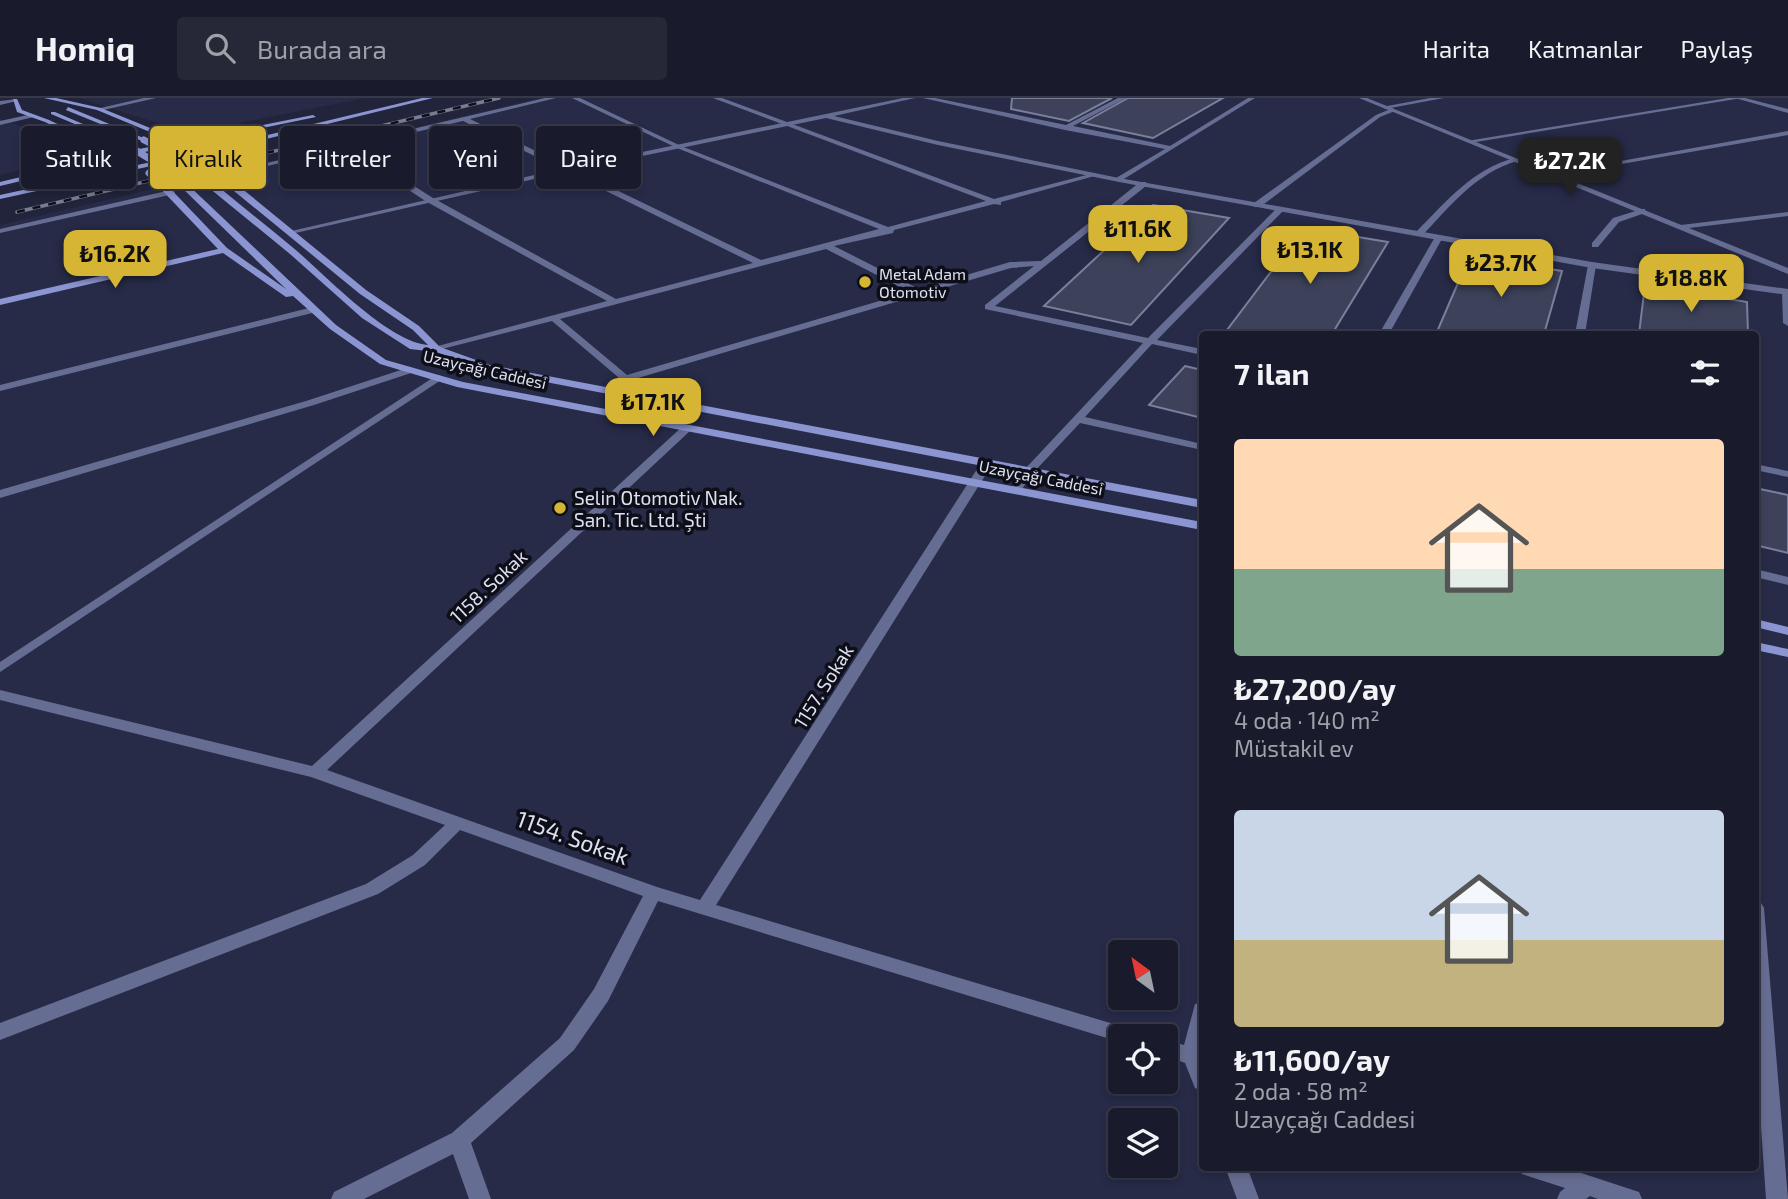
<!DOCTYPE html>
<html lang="tr">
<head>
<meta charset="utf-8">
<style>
  :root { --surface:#191b2c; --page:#262838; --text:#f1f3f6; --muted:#9fa1a9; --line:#373948; --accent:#d6b534 }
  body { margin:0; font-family:"Exo 2",sans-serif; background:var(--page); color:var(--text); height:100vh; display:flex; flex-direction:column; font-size:26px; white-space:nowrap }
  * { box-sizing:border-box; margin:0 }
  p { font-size:23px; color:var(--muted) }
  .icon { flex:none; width:38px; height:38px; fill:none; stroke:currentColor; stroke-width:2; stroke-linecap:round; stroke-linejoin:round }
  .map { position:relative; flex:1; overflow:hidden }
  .side { position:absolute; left:1199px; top:233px; width:560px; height:840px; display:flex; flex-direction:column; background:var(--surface); border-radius:7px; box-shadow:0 4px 10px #0003,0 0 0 2px var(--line) }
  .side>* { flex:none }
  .hud { position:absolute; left:21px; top:28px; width:665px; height:63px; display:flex; gap:14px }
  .needle { width:46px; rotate:327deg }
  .fabs { position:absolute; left:1108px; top:842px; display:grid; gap:14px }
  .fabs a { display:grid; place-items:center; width:70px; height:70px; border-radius:7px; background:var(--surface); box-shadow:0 4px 10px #0003,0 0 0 2px var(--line); font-size:35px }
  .price { position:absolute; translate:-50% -60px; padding:0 16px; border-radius:14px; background:var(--accent); color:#111; font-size:23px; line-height:46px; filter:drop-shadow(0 2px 4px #0008) }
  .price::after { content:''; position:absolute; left:50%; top:42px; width:21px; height:16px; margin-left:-10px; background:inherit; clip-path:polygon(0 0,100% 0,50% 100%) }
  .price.active { background:#222; color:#fff }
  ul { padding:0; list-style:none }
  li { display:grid; align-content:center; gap:14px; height:371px; padding:0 35px }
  li span { display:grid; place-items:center; height:217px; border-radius:7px; color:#555 }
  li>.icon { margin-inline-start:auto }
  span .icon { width:126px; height:126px; fill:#fffc; stroke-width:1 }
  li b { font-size:30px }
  h2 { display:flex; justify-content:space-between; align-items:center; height:84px; padding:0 35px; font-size:30px }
  .pill { padding:0 24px; border-radius:7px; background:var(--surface); box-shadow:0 4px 10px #0003,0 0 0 2px var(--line); font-size:24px; line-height:63px }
  .pill.active { background:var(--accent); color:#111 }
  header { display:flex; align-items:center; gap:42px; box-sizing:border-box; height:98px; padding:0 35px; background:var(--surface); border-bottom:2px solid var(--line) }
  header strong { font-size:33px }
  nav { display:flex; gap:38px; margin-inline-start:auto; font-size:24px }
  .search { width:490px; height:63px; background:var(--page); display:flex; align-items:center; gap:18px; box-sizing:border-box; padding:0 24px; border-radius:7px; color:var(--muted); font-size:26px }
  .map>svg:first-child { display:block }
  .built { fill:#272b48; fill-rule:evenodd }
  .building { fill:#3d425a; stroke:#7a809b; stroke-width:2 }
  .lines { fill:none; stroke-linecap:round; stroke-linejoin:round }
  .lane { fill:#666d92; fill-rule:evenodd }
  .street { fill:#666d92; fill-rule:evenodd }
  .secondary { fill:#8b95d1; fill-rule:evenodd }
  .rail-casing { stroke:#7a7d91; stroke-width:3.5 }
  .rail { stroke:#0d0e18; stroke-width:2.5; stroke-dasharray:8; stroke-linecap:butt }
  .secondary-bridge { stroke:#8b95d1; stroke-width:7 }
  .poi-dot { fill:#d6b534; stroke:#0d0e18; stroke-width:2.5 }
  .labels { text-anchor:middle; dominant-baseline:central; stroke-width:7; stroke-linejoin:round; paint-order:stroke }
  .far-poi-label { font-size:16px; fill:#dde1f0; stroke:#0d0e18; text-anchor:start }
  .far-street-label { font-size:16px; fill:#dde1f0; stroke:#0d0e18 }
  .poi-label { font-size:19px; fill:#dde1f0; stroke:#0d0e18; text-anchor:start }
  .street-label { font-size:19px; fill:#dde1f0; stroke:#0d0e18 }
  .near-street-label { font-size:23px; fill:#dde1f0; stroke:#0d0e18 }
</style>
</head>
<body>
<header>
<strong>Homiq</strong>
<div class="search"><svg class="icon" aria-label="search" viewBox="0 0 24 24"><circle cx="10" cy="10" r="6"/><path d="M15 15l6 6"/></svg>Burada ara</div>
<nav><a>Harita</a><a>Katmanlar</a><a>Paylaş</a></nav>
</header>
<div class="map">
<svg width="1788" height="1101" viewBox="0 0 1788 1101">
  <rect width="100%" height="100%" fill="#21243b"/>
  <path class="built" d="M79,0h286l-176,35z
    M540,0h1248v1101h-1788v-974zM1202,236h553v833h-553zM1120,854h46v46h-46zM1120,938h46v46h-46zM1120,1022h46v46h-46z
    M0,21l95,31 -95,25z"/>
  <path class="building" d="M1012,0h100l-43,23 -58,-12z
    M1128,0h95l-70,40 -70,-15z
    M1153,107l76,13 -98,107 -87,-19z
    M1304,130l84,14 -56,92h-108z
    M1470,157l92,16 -18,63h-108z
    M1645,187l102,17 1,32h-109z
    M1185,268l17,4v48l-53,-13z
    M1755,390l33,7v58l-33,-8z"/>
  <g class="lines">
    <path class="lane" d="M545,0h11l-86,21 291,141 118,-31 -202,-81 -105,-50h8l101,48 207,81 98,-26 -273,-103h9l272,101 100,-26 4,2 -97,27v3l-7,-1 -100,26 -1,3 -59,13 85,43 91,-27 31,-1 99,-79h6v4l-151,120 153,32 130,-131 7,2 -128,131 45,9v6l-50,-11 -67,73 117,27v6l-122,-27 -47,50 -13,19 -4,2 -6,-4 15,-21 118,-126 -158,-34v-4l49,-39 -23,2 -383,113 -1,6 -13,8 -5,-3 9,-8v-7l-66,-56 -118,30v-4l173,-46 -180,-99 -82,-54 -125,29 -4,-2zM463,23l290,142 -137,36 -183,-101 -81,-51zM826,151l84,43 -283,83 -67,-56z
      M923,0h12l131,27 52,-27h8l-53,28 97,20 78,-48h7l-136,84 -3,-4 49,-29 -100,-19z
      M1430,0h14l-59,11 -3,-2z
      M1728,0h14l-272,45 -3,-2z
      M1393,10l2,3 -15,6 -120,90h-6v-4l122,-88z
      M1788,33v4l-236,41 -4,-2z
      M1515,60l2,3c-41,12 -67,45 -95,75h-6v-4c30,-30 56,-63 99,-74z
      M1642,111h3v4l-26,9 -21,25h-6v-4l21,-25z
      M1788,114v4l-107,13 -4,-2 4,-2z
      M1439,137l4,2 -54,97h-10l56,-97z
      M1592,164l4,3 -11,69h-10l13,-69z
      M1786,191l2,1v36l-5,-3 -1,-31z
      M313,209l5,3 -2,2 -316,79v-6z
      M410,269l5,3 -1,2 -100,33 -314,93v-8l306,-89z
      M437,277l4,1v4l-441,292v-10z
      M687,327l4,1v4l-364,340 330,117 43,13 281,-437 2,-2h8l2,2 -277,442 411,123 7,2 3,6h-17v6l-462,-141 -50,100 -34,49 -103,93 20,56h-22l-16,-45 -89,45h-33l3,-7 118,-59 108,-95 34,-49 49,-93 -183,-66 -35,35 -47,29 -378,146v-17l366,-139 47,-29 32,-30 -134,-48 -311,-77v-10l312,76 371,-340z
      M1755,366l33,7v6l-33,-7z
      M1755,471l33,8v8l-33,-8z
      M1755,803l6,2 3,5 24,291h-22l-11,-158z
      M1202,904v89l-7,-3 -10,-25 -19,-7v-16l18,5 11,-41z
      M1225,1069h22l12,32h-22z
      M1519,1069h44l76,25 3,7h-44l-8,-3 -4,3h-29l3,-7 5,-4 -43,-14z"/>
    <path class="street" d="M144,0h12l-57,13 -3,-2z
      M903,0h12l-81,18 104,25 181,37 473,84 196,27v6l-196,-27 -473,-86 -181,-37 -112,-27 -261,54 -274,62 -4,-2 278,-64z
      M1359,0h8l421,170v6z
      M1735,0h10l43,11v4z
      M17,1v2l-17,4v-4z
      M32,16l2,3 -34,8v-4z
      M171,92l4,2 -1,2 -174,39v-4z"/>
    <path class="secondary" d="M44,0h12l45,10 81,33 131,-26 3,2 -191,39 -3,3 -4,-1 -118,28v-4l112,-27 -67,-33 -28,-10 -4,-13h4l5,11 27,10 70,33 55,-11 -77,-32z
      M422,0h11l-236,58 -197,43v-4l197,-43z
      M68,9l78,32 1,1 -5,1 -76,-31z
      M51,14h4l72,31 -5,1 -71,-30z
      M212,71h6l148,121 53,36 21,21 50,18 712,135v8l-714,-137 -52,-19 -26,-3 -48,-31 -72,-64 -87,-71v-4h6c29,24 59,48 88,72 31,27 92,91 131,94l-15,-15 -53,-36 -148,-121z
      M158,84h6l63,66 59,41 -108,-105 7,-2 151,143 50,35 77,22 739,140v8l-745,-143 -77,-23 -50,-35 -37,-33 -7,1 -63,-44 -223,52v-6l218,-50 -60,-63z
      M1755,521l33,8v8l-33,-8z
      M1755,544l33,7v8l-33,-7z"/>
    <g class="rail-casing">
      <path id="rail" d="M17,114l482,-114"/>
    </g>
    <use href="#rail" class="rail"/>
    <path class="secondary-bridge" d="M144,42l27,14 35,27
      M124,45l34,21 24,20
      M204,62l11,11
      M149,75l12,11"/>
  </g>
  <g class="poi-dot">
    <circle cx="865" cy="184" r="7"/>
    <circle cx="560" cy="410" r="7"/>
  </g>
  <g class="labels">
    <g class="far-poi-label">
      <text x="879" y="175">Metal Adam<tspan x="879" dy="18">Otomotiv</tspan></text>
    </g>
    <g class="far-street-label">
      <text transform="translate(485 271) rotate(13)">Uzayçağı Caddesi</text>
      <text transform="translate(1041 379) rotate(11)">Uzayçağı Caddesi</text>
    </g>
    <g class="poi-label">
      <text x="574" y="399">Selin Otomotiv Nak.<tspan x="574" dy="22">San. Tic. Ltd. Şti</tspan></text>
    </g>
    <g class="street-label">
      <text transform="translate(488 488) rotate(-43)">1158. Sokak</text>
      <text transform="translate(823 588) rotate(-58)">1157. Sokak</text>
    </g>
    <g class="near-street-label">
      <text transform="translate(573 739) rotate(20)">1154. Sokak</text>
    </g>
  </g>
</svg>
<div class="fabs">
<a><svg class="needle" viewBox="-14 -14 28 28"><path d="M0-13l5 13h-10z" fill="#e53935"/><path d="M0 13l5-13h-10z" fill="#9fa1a9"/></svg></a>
<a><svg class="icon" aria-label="locate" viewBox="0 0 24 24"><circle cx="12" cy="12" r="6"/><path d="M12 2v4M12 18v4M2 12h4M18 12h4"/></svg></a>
<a><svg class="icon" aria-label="layers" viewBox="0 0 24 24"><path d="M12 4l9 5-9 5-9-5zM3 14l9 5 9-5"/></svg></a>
</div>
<b class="price active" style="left:1570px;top:99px">₺27.2K</b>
<b class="price" style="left:1138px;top:167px">₺11.6K</b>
<b class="price" style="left:1310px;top:188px">₺13.1K</b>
<b class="price" style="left:115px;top:192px">₺16.2K</b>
<b class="price" style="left:1501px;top:201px">₺23.7K</b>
<b class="price" style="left:1691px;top:216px">₺18.8K</b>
<b class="price" style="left:653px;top:340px">₺17.1K</b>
<div class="hud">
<a class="pill">Satılık</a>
<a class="pill active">Kiralık</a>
<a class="pill">Filtreler</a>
<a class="pill">Yeni</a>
<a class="pill">Daire</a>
</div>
<section class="side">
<h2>7 ilan<svg class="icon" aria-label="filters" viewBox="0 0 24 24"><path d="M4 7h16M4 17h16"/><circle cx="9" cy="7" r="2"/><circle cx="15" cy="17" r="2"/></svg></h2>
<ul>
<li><span style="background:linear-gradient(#ffd9b3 60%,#7fa58c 0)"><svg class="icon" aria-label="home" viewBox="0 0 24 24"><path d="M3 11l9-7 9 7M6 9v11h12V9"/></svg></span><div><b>₺27,200/ay</b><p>4 oda · 140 m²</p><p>Müstakil ev</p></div></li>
<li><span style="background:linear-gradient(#c9d6e8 60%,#c2b280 0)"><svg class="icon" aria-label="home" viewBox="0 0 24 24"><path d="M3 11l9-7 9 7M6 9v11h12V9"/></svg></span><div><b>₺11,600/ay</b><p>2 oda · 58 m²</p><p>Uzayçağı Caddesi</p></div></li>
</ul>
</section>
</div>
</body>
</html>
